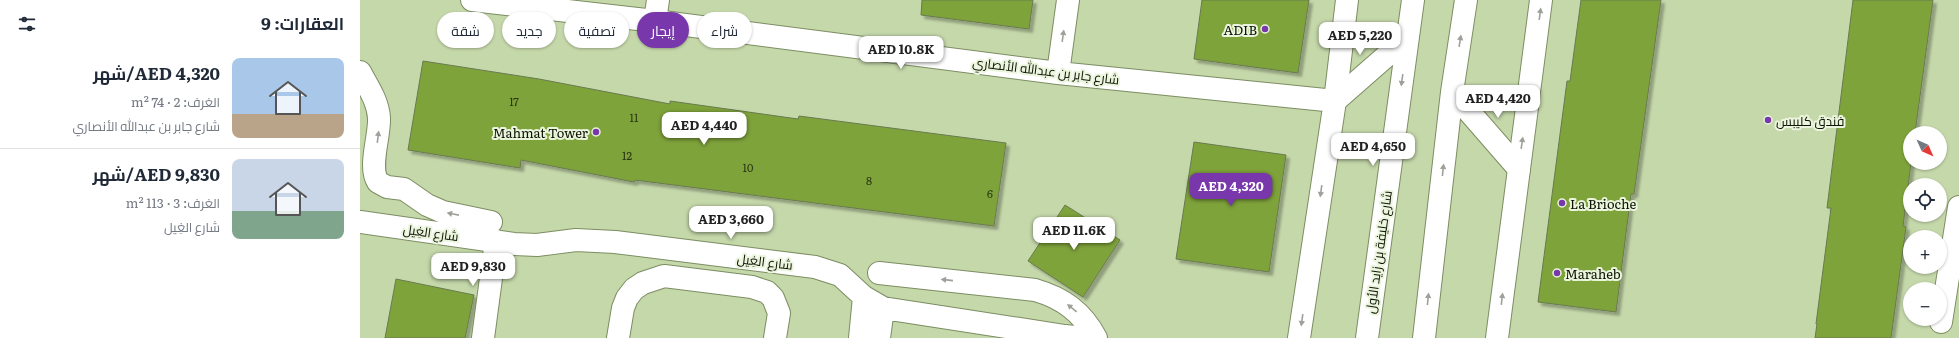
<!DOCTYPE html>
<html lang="ar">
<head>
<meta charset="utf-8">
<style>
  :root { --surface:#fff; --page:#f6f6f7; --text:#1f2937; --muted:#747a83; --line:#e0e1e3; --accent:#7838ac }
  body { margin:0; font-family:Literata,Cairo,serif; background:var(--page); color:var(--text); direction:rtl; height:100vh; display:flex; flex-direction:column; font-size:15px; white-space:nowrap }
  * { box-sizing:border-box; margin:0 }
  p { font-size:13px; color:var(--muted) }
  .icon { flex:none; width:22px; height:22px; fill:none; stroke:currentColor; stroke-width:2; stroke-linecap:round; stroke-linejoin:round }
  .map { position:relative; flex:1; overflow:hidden; direction:ltr }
  .side { display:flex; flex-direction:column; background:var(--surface); width:360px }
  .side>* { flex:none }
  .hud { position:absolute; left:12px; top:12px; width:380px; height:36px; direction:rtl; display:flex; gap:8px }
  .needle { width:26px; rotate:135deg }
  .buttons { position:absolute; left:1543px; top:126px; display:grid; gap:8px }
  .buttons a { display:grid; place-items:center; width:44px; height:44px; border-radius:50%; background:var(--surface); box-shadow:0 1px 3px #0004; font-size:20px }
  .price { position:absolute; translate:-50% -34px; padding:0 9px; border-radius:8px; background:#fff; color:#222; font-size:13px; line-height:26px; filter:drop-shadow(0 1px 2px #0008) }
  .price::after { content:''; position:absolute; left:50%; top:24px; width:12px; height:9px; margin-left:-6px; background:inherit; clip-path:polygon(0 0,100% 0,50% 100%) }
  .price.current { background:var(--accent); color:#fff }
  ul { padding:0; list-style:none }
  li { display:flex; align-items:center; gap:12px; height:100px; padding:0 16px }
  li+li { border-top:1px solid var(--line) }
  li span { display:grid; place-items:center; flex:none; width:112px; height:80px; border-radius:8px; color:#555 }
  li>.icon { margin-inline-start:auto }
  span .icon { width:48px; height:48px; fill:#fffc; stroke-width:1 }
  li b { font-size:17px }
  h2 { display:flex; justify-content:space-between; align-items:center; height:48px; padding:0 16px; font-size:17px }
  .chip { padding:0 14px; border-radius:18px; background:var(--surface); box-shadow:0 1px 3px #0004; font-size:14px; line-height:36px }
  .chip.current { background:var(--accent); color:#fff }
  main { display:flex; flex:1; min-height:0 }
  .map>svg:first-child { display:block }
  .building { fill:#7fa33a; stroke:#697a50; filter:url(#shadow) }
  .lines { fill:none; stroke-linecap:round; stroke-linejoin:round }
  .minor-casing { stroke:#7c8d62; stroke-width:24 }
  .major-casing { stroke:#7c8d62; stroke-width:24 }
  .minor { stroke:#fff; stroke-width:22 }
  .major { stroke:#fff; stroke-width:22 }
  .oneway { fill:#9ea09a }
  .poi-dot { fill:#7838ac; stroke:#ebf5dd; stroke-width:1.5 }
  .labels { text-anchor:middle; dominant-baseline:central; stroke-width:4; stroke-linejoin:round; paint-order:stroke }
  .number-label { font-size:11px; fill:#293611 }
  .poi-label { font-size:13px; fill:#0c1203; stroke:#ebf5dd; text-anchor:start }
  .street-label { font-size:13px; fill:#0c1203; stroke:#ebf5dd }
</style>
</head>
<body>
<main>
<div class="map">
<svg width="1599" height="338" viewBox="0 0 1599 338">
  <defs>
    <filter id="shadow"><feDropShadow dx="3.5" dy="3.5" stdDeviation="1" flood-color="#0004"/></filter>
  </defs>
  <rect width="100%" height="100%" fill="#c5d8aa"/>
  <path class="building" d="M562,0h111l-4,29 -108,-14z
    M842,0h107l-11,73 -104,-14z
    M1221,0h80l-27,194h-3l-15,118 -78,-10 29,-221h3z
    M1493,0h80l-18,133h-5v30h1l-8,63 3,1 -15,111h-76l2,-14h-1l15,-116h-4z
    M63,61l116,18 131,25v-3l128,18 1,-3 207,27 -12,83 -359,-46 -1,2 -113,-22 -1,8 -112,-18z
    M834,142l92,13 -17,117 -93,-13z
    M705,205l55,35 -37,57 -55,-36z
    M36,279l78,16 -9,43h-80z"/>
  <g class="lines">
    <g class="minor-casing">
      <path id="minor" d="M112,0l183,21 403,52 277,28
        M295,21l3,-21
        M0,72c8,15 18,29 19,46 1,18 -11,49 -1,64l9,5 17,2 23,16 16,7 48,10
        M698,73l10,-73
        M0,222l154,22 23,1 39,-5 39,2 200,25 25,8 24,22 19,11 182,28 20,2
        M519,273l156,17c28,8 47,22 61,48
        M1581,322l18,-115
        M123,338l13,-97
        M258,338l5,-30 4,-10 7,-9 9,-6 21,-7 88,11 15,5 6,6 6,15 -4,25
        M500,338l4,-41
        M519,338l4,-30
        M939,338l36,-237 12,-101
        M1137,338l44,-338"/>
    </g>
    <g class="major-casing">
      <path id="major" d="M1092,92l67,77
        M975,101l73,-64
        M1007,338l46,-338
        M1064,338l28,-246 14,-92"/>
    </g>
    <use href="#minor" class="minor"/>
    <use href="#major" class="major"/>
  </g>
  <defs><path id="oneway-solid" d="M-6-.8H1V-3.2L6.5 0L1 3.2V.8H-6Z"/></defs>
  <g class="oneway">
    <use href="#oneway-solid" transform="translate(1180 14) rotate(-82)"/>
    <use href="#oneway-solid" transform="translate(703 36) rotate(-82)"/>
    <use href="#oneway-solid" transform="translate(1100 41) rotate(-81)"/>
    <use href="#oneway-solid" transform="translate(1042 80) rotate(98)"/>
    <use href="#oneway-solid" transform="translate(18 137) rotate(-83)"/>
    <use href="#oneway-solid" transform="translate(1162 143) rotate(-82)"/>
    <use href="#oneway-solid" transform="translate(1083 170) rotate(-84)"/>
    <use href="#oneway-solid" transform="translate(961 191) rotate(98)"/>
    <use href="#oneway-solid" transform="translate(93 214) rotate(-169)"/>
    <use href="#oneway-solid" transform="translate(587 280) rotate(-174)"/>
    <use href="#oneway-solid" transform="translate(1068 299) rotate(-84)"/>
    <use href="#oneway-solid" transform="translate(1142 299) rotate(-83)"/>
    <use href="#oneway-solid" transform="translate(712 308) rotate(-141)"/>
    <use href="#oneway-solid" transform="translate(942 320) rotate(98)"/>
  </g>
  <g class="poi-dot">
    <circle cx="905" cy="29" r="4"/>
    <circle cx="1408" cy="120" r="4"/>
    <circle cx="236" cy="132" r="4"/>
    <circle cx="1202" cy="203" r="4"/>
    <circle cx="1197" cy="273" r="4"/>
  </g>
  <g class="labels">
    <g class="number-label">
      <text x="154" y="101">17</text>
      <text x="274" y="117">11</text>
      <text x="267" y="155">12</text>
      <text x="388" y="167">10</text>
      <text x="509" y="180">8</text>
      <text x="630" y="193">6</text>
    </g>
    <g class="poi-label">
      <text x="897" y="29" text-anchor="end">ADIB</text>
      <text x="1416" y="120">فندق كليبس</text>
      <text x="228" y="132" text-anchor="end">Mahmat Tower</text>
      <text x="1210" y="203">La Brioche</text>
      <text x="1205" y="273">Maraheb</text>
    </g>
    <g class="street-label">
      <text transform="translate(686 70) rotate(7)">شارع جابر بن عبدالله الأنصاري</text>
      <text transform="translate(71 232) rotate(8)">شارع الغِيل</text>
      <text transform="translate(1018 252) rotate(-82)">شارع خليفة بن زايد الأول</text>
      <text transform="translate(405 261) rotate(7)">شارع الغِيل</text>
    </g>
  </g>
</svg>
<div class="buttons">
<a><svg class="needle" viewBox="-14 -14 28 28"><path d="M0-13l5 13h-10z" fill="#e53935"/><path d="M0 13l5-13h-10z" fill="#747a83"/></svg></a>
<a><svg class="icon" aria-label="locate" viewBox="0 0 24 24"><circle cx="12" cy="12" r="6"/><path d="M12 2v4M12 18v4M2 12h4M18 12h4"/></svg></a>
<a>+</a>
<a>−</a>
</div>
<b class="price" style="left:1000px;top:56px">AED 5,220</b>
<b class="price" style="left:541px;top:70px">AED 10.8K</b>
<b class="price" style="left:1138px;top:119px">AED 4,420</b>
<b class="price" style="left:344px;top:146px">AED 4,440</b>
<b class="price" style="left:1013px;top:167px">AED 4,650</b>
<b class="price current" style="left:871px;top:207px">AED 4,320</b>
<b class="price" style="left:371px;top:240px">AED 3,660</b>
<b class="price" style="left:714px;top:251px">AED 11.6K</b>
<b class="price" style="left:113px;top:287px">AED 9,830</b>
<div class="hud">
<a class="chip">شراء</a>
<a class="chip current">إيجار</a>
<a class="chip">تصفية</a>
<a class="chip">جديد</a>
<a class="chip">شقة</a>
</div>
</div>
<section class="side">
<h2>العقارات: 9<svg class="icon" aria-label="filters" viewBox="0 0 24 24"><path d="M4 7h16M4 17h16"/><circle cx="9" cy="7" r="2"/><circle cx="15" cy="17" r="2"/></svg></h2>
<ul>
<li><span style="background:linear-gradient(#a9c7e8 70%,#b9a48a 0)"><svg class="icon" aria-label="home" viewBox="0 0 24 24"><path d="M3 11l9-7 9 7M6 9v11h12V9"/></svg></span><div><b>AED 4,320/شهر</b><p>الغرف: 2 · 74 m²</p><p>شارع جابر بن عبدالله الأنصاري</p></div></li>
<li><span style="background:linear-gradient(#c9d6e8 65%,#7fa58c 0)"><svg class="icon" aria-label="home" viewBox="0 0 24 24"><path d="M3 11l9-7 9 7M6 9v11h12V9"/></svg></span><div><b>AED 9,830/شهر</b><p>الغرف: 3 · 113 m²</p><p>شارع الغِيل</p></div></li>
</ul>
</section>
</main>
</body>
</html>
